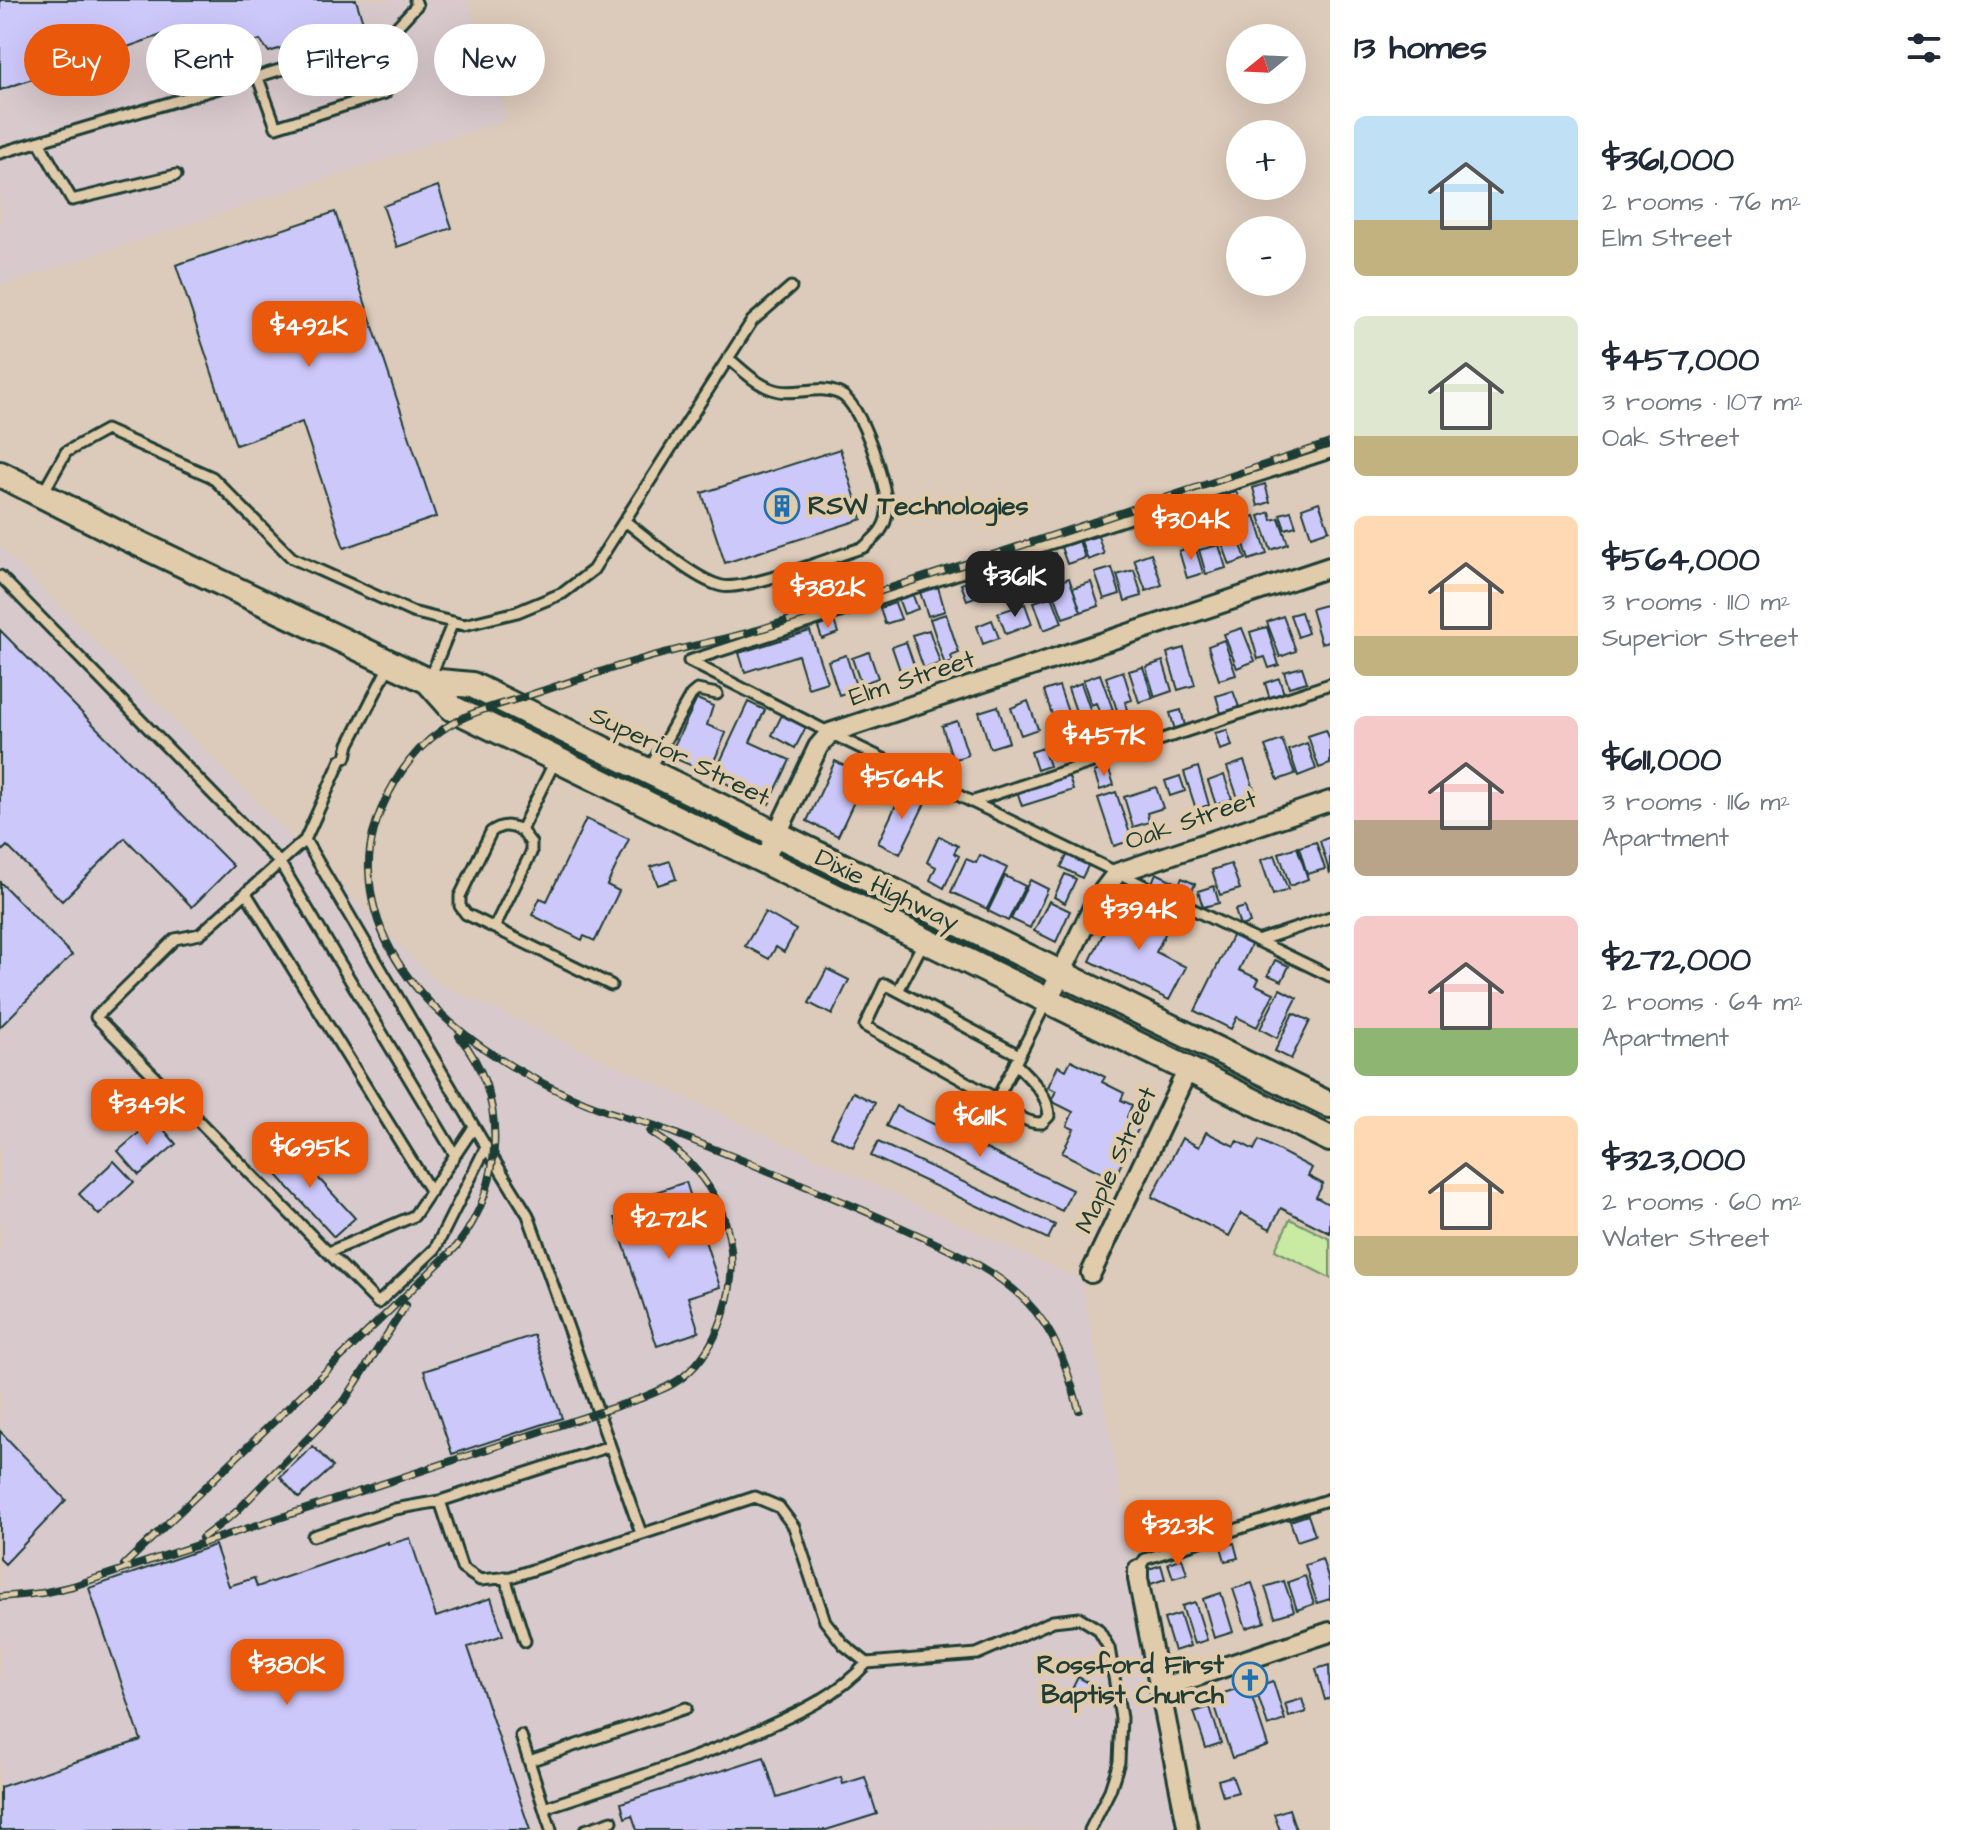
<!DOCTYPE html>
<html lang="en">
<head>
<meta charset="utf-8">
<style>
  :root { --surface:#fff; --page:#f6f6f7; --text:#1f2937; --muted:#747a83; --accent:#ea580c }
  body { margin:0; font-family:"Architects Daughter",sans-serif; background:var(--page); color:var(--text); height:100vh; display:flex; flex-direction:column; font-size:30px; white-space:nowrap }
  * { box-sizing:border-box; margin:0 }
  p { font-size:26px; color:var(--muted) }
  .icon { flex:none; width:44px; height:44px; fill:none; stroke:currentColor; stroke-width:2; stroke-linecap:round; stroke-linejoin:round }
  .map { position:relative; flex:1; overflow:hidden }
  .panel { display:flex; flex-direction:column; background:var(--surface); width:640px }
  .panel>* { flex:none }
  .guide { position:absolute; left:24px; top:24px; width:760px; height:72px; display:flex; gap:16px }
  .needle { width:52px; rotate:252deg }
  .fabs { position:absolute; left:1226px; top:24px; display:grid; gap:16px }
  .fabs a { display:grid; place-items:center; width:80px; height:80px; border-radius:50%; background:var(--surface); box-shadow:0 8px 32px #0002; font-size:40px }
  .price { position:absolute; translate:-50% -68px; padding:0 18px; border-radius:16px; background:var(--accent); color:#fff; font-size:26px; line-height:52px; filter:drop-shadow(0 2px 4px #0008) }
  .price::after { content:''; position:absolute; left:50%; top:48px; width:24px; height:18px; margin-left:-12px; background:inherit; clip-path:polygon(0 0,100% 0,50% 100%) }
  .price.current { background:#222; color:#fff }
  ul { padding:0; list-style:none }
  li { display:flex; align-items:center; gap:24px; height:200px; padding:0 24px }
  li span { display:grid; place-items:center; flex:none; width:224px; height:160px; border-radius:12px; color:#555 }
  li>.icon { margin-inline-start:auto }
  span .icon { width:96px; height:96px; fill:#fffc; stroke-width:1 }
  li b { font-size:34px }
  h2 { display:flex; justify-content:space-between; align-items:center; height:96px; padding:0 24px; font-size:34px }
  .pill { padding:0 28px; border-radius:36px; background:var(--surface); box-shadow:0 8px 32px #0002; font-size:28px; line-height:72px }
  .pill.current { background:var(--accent); color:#fff }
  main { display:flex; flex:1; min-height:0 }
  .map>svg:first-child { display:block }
  .built { fill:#d8c9cd }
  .green { fill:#c8eaa2; stroke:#74946b; stroke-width:2 }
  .building { fill:#cdc8fa; stroke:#1f3d34; stroke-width:2 }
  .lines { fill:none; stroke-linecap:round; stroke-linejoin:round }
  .lane-casing { stroke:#1f3d34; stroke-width:15 }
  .street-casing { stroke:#1f3d34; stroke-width:24 }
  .secondary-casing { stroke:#1f3d34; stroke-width:30 }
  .lane { stroke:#e0cbaa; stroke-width:9 }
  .street { stroke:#e0cbaa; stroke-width:18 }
  .secondary { stroke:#e0cbaa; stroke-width:24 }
  .rail-casing { stroke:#1f3d34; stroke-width:8 }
  .rail { stroke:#e0cbaa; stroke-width:5; stroke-dasharray:15; stroke-linecap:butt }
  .labels { text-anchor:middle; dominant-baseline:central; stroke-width:8; stroke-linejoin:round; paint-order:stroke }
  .poi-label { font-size:26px; font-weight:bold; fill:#1f3d34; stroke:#e0cbaa; text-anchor:start }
  .street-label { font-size:26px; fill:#1f3d34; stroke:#e0cbaa }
</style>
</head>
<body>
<main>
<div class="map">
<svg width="1330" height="1830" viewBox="0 0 1330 1830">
  <rect width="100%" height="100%" fill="#dccaba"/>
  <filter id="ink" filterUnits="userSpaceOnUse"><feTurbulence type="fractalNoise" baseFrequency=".0125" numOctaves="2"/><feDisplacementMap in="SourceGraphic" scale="16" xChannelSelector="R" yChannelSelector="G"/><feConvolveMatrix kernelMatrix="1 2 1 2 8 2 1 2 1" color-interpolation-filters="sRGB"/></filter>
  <g filter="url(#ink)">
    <path class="built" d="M0,0h468l39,119 -507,167z
      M0,547l438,436 644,298 100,549h-1182z"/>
    <path class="green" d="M1290,1219l40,20v39l-55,-28z"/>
    <path class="building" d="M0,0h356l7,22 -94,30 -9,-12 -78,27 -12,-35 -54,19 -5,-16 -78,26 5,16 -38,13z
      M438,186l14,42 -55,19 -14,-41z
      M335,212l101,305 -92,31 -42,-126 -66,23 -60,-180z
      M840,449l22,70 -137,44 -23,-70z
      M1265,484l5,18 -12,4 -5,-18z
      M1236,491l5,15 -10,3 -5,-14z
      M1224,497l6,19 -17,6 -7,-19z
      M1319,502l10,28 -18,6 -9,-28z
      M1198,509l5,14 -11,4 -4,-15z
      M1173,510l6,16 -21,7 -5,-17z
      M1291,511l5,15 -11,3 -5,-15z
      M1270,512l2,8 7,-2 9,26 -17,6 -12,-34z
      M1255,516l12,38 -18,6 -12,-39z
      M1237,534l9,25 -16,6 -9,-25z
      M1098,536l6,18 -16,6 -7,-19z
      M1079,541l6,17 -18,6 -6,-17z
      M1219,545l7,23 -20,6 -7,-24z
      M1195,546l8,27 -16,5 -8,-27z
      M1055,553l5,17 -12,4 -5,-17z
      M1151,553l11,32 -16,6 -12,-32z
      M1007,568l7,19 -26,9 -7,-20z
      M1112,568l8,26 -16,5 -9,-26z
      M1134,570l8,26 -17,5 -8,-26z
      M1069,578l12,34 -18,6 -12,-33z
      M973,580l5,16 -11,4 -6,-16z
      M1091,582l8,24 -18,6 -8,-24z
      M938,587l7,24 -17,5 -8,-24z
      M912,593l6,16 -14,5 -6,-16z
      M1052,596l10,27 -18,7 -10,-28z
      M895,603l6,16 -16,5 -5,-16z
      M1025,604l7,20 -26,10 -8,-21z
      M1329,604l1,37 -9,2 -10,-34z
      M1301,612l7,21 -10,4 -8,-22z
      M946,614l13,39 -8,3 2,6 -8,3 -15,-46z
      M1283,616l13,35 -16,6 -13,-35z
      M992,620l7,18 -16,6 -6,-18z
      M834,621l4,12 -16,6 -4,-12z
      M1267,627l12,38 -10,3 -4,-11 -7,2 -8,-27z
      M1242,628l13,33 -18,7 -13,-34z
      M0,630l233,236 -41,41 -67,-69 -63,63 -55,-55 -7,7z
      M929,630l11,33 -16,6 -12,-34z
      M810,631l17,51 -19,6 -10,-33 -53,17 -6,-19z
      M1224,640l12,35 -17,5 -11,-34z
      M906,642l9,26 -14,5 -9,-26z
      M1184,648l11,37 -17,5 -11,-37z
      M869,652l9,26 -17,6 -9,-26z
      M846,655l11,34 -18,6 -11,-34z
      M1163,661l9,30 -17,6 -9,-30z
      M1143,667l10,31 -14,4 -10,-31z
      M1302,667l5,15 -18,5 -5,-15z
      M1123,671l9,29 -7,2 2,8 -9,3 -12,-36z
      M1100,674l13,36 -13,4 -4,-11 -5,2 -8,-25z
      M1279,678l5,16 -14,5 -5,-16z
      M1081,683l12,35 -13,5 -12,-35z
      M1059,686l12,35 -15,5 -12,-35z
      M1233,691l6,16 -18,6 -5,-17z
      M697,699l16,7 -6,19 19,8 -17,40 -40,-17z
      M1028,701l10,28 -17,6 -10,-27z
      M748,702l17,8 -15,32 40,18 -21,44 -56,-27z
      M998,706l11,36 -19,6 -11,-36z
      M1181,710l4,16 -10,4 -5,-17z
      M783,713l24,12 -12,23 -23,-13z
      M1136,718l5,15 -14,5 -5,-16z
      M957,721l11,34 -15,5 -11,-34z
      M1117,725l5,16 -17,6 -5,-17z
      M1227,730l5,16 -12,4 -5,-17z
      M1326,730l4,10v24l-11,4 -11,-32z
      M1092,733l6,16 -12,4 -6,-15z
      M1282,740l13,34 -17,6 -13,-34z
      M1307,743l9,26 -18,7 -9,-26z
      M1043,748l6,18 -12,4 -6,-18z
      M835,761l31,15 -28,60 -31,-15z
      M1244,761l11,31 -17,6 -11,-31z
      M1108,767l6,18 -14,5 -6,-18z
      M1198,767l11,38 -13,4 -12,-37z
      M1068,774l5,16 -51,16 -5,-15z
      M1224,775l8,24 -16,6 -8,-24z
      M1180,776l5,15 -15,5 -5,-15z
      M1156,787l7,21 -16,5 2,9 -16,5 -9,-30z
      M904,788l23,11 -27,55 -22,-11z
      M1116,792l16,48 -18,6 -16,-48z
      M586,819l43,20 -22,46 12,6 -24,50 -11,-5 -2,4 -50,-25 8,-17 7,3z
      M939,836l19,10 -4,7 5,3 -15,32 -14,-8 6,-13 -9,-5z
      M1330,837v37l-10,-33z
      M1316,842l9,27 -18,5 -8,-27z
      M1297,847l11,32 -18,7 -11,-33z
      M1068,854l21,10 -7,14 -21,-11z
      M980,855l27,13 -20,41 -36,-17 15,-33 10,4z
      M1275,855l13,35 -15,5 -12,-35z
      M670,861l6,18 -18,6 -7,-18z
      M1231,864l9,25 -20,6 -8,-25z
      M1156,873l23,11 3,-6 13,6 -7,16 -36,-17z
      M1065,874l11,5 -11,24 -11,-6z
      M1005,876l20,10 -17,35 -20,-10z
      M1030,880l18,9 -18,39 -19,-9z
      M0,882l72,73 -72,72z
      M1214,886l5,17 -16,4 -5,-16z
      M1049,901l21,10 -14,31 -22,-11z
      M1143,904l30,14 -17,34 30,15 -17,33 -79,-39 23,-48 21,10z
      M1245,907l5,16 -10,3 -5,-16z
      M765,912l31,18 -12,22 -8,-5 -7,12 -24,-13z
      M1233,934l19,9 -13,27 20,9 -3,6 18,8 -17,34 -20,-10 -6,12 -36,-18z
      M1275,960l14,6 -7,15 -14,-6z
      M827,969l22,11 -17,35 -23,-12z
      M1280,989l17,9 -20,40 -17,-9z
      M1293,1013l17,8 -19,38 -16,-8z
      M1071,1060l34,17 -3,5 22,11 -3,7 11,5 -5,12 14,6 -27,56 -52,-26 12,-24 -7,-3 6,-14 -22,-11 5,-10 -8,-4 10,-21 8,4z
      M853,1092l22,11 -22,44 -22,-11z
      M896,1106l176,84 -10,21 -176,-85z
      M155,1119l21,25 -37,31 -21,-24z
      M1206,1132l28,14 3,-5 17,9 5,-10 53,28 -4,8 15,8 -7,13 14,8v28l-49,-25 -11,21 -29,-16 -12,23 -77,-39 30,-59 17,9z
      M878,1142l177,83 -7,14 -177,-83z
      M287,1144l68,74 -21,19 -68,-74z
      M114,1161l20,21 -35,33 -20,-21z
      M686,1182l34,105 -32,10 11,35 -42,14 -42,-128 42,-13 -4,-12z
      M534,1335l28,83 -110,36 -28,-83z
      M0,1431l66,69 -61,64 -5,-5z
      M313,1446l20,21 -34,31 -19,-21z
      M1308,1515l7,20 -18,6 -7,-20z
      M410,1538l26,79 55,-19 12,37 -35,12 62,183h-530v-43l141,-47 -52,-152 126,-43 14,41 25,-8 3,9 131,-45v3z
      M1234,1543l4,15 -13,3 -4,-14z
      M1182,1558l5,16 -14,4 -5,-15z
      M1322,1559l8,25v15l-13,4 -12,-38z
      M1161,1565l4,14 -14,5 -5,-14z
      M1305,1576l9,28 -17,6 -9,-28z
      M1284,1581l10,30 -19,6 -10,-30z
      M1252,1583l13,39 -19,6 -13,-39z
      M1221,1593l12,39 -19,6 -11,-39z
      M1195,1602l12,38 -13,4 -12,-38z
      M1180,1614l10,32 -16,5 -10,-32z
      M1329,1665l1,33 -5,2 -9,-31z
      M1078,1677l15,8 -8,16 -15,-8z
      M1273,1681l12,39 -17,6 -13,-39z
      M1248,1685l20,61 -36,12 -20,-61z
      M1302,1699l4,13 -17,5 -4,-13z
      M1210,1707l11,36 -15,5 -12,-36z
      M764,1757l13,41 64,-21 2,7 22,-7 12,37 -51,16h-189l-5,-15 -7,3 -4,-15z
      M1232,1776l6,16 -15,4 -5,-16z
      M1289,1809l7,21h-16l-6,-16z"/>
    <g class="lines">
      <g class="lane-casing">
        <path id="lane" d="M258,78l18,49 109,-34
          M39,142l33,58 104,-25
          M0,153l347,-103 44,-17 26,-28 -2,-5
          M1330,453l-641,208 141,72 500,243
          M43,493l23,-41 40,-22 106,47 80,81 120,54 52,13 53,-13 46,-19 30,-23 159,-249 39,-34
          M625,521c24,18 69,59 97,65 24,5 114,-30 142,-39 12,-10 22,-19 23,-35 1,-24 -25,-108 -47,-118 -21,-10 -40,1 -61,-3 -21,-4 -35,-20 -51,-33
          M0,576l280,287 175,292
          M430,678l23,-56
          M556,759l-35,71c-13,-5 -19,-6 -30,2l-31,64v10l6,8 145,71
          M650,768l41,-73 6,-5 20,4
          M971,802l359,-118
          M305,840l181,307 -51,102 -57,54 -282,-286 79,-78 25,-5 105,-94 36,-80 5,-3 3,-13 40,-78
          M246,893l185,299
          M494,928l37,-75v-10l-10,-13
          M1257,941l73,-24
          M898,991l26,-50
          M1019,1055l-134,-71 -20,42 132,73 49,-96
          M997,1099c14,11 27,25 45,24l7,-7c-1,-23 -19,-37 -34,-53
          M486,1147l42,68 113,318
          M329,1252l85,-36 60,-89
          M610,1446l-170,55 22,67 18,12 31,-3 244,-80 24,10 15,20 31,94 18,23 24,19
          M313,1536l82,-27 45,-8
          M1138,1570l7,-11 185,-60
          M505,1577l20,64
          M521,1736l23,72
          M529,1761l157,-53
          M551,1830l-7,-22c72,-24 145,-46 214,-77 40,-18 79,-35 109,-68l110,-9 76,-33 27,-3 18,11 11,19 12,70 -2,44 -9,28 -20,40
          M585,1830l27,-9"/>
      </g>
      <g class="street-casing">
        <path id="street" d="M764,861l54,-114 12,-14 500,-166
          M1048,1000l49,-101 20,-26 213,-72
          M1091,1273l97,-204
          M1138,1570v9l50,251
          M1161,1688l169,-56"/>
      </g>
      <g class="secondary-casing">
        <path id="secondary" d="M0,474l125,63 303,144 44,4 858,420
          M428,681l24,27 878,431"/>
      </g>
      <use href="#lane" class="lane"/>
      <use href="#street" class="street"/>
      <use href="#secondary" class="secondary"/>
      <g class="rail-casing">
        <path id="rail" d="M1079,1410c-11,-39 -23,-79 -53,-109 -36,-36 -87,-56 -132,-77 -75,-34 -152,-64 -228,-94 -19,-8 -39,-12 -59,-19 -103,-37 -234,-118 -238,-241 -2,-49 32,-112 73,-140 25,-18 57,-25 85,-34 46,-15 91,-31 138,-43 33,-9 66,-15 99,-25 190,-59 378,-122 566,-185
          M202,1538l33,-25 110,-113 61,-95
          M124,1565l333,-319c47,-62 52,-147 2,-210
          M0,1597l42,-4 31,-7 566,-187c15,-6 31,-12 44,-22 20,-16 32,-37 40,-61 25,-77 -6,-143 -73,-184"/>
      </g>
      <use href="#rail" class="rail"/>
    </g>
  </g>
  <defs>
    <g id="building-ring" transform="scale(1.8)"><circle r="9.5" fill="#e0cbaa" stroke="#1f6fb2" stroke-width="1.5"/><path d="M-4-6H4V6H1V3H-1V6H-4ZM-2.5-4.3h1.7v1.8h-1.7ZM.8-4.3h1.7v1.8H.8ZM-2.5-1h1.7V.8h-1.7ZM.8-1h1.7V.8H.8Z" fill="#1f6fb2"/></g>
    <g id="church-ring" transform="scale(1.8)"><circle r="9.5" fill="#e0cbaa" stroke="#1f6fb2" stroke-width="1.5"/><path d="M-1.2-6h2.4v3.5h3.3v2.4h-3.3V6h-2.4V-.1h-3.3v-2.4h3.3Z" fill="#1f6fb2"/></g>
  </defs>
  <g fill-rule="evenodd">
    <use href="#building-ring" x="782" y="506"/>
    <use href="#church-ring" x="1250" y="1680"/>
  </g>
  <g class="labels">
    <g class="poi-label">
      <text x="808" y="506">RSW Technologies</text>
      <text x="1224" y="1665" text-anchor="end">Rossford First<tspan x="1224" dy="30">Baptist Church</tspan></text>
    </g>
    <g class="street-label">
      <text transform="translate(912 678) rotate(-18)">Elm Street</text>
      <text transform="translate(680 756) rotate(26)">Superior Street</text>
      <text transform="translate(1191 820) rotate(-19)">Oak Street</text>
      <text transform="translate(887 890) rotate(26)">Dixie Highway</text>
      <text transform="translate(1116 1160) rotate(-65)">Maple Street</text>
    </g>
  </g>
</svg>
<div class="fabs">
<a><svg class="needle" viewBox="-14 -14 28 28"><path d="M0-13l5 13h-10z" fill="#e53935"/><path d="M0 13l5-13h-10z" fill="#747a83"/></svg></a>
<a>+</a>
<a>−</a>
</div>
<b class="price" style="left:309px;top:369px">$492K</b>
<b class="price" style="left:1191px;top:562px">$304K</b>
<b class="price current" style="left:1015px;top:619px">$361K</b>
<b class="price" style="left:828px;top:630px">$382K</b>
<b class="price" style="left:1104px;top:778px">$457K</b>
<b class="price" style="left:902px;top:821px">$564K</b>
<b class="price" style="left:1139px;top:952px">$394K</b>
<b class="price" style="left:147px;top:1147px">$349K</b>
<b class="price" style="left:980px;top:1159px">$611K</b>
<b class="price" style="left:310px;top:1190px">$695K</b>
<b class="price" style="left:669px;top:1261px">$272K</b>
<b class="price" style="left:1178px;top:1568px">$323K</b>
<b class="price" style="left:287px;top:1707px">$380K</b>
<div class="guide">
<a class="pill current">Buy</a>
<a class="pill">Rent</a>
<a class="pill">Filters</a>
<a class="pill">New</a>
</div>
</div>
<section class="panel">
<h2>13 homes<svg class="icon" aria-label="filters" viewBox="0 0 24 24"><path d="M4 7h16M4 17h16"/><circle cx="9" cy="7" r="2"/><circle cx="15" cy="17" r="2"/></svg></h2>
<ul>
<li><span style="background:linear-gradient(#bfe0f5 65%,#c2b280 0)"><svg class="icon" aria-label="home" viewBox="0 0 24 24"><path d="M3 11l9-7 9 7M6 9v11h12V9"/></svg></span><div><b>$361,000</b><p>2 rooms · 76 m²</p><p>Elm Street</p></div></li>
<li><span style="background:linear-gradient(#dfe7d0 75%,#c2b280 0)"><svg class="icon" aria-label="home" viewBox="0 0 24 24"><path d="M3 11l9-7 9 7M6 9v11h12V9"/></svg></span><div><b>$457,000</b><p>3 rooms · 107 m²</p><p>Oak Street</p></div></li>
<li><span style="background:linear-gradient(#ffd9b3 75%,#c2b280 0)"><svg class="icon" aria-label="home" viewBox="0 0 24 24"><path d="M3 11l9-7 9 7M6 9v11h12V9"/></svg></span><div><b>$564,000</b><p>3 rooms · 110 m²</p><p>Superior Street</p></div></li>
<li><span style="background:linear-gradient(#f6c9c9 65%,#b9a48a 0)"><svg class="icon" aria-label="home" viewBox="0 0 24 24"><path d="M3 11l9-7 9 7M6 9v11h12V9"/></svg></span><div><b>$611,000</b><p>3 rooms · 116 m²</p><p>Apartment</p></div></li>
<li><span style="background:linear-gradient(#f6c9c9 70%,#8fb573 0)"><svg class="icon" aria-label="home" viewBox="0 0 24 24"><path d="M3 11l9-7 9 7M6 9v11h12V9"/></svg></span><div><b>$272,000</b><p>2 rooms · 64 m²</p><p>Apartment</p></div></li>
<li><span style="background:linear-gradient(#ffd9b3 75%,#c2b280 0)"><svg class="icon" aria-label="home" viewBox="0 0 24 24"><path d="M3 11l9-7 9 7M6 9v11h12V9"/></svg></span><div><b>$323,000</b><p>2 rooms · 60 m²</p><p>Water Street</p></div></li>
</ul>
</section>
</main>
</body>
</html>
